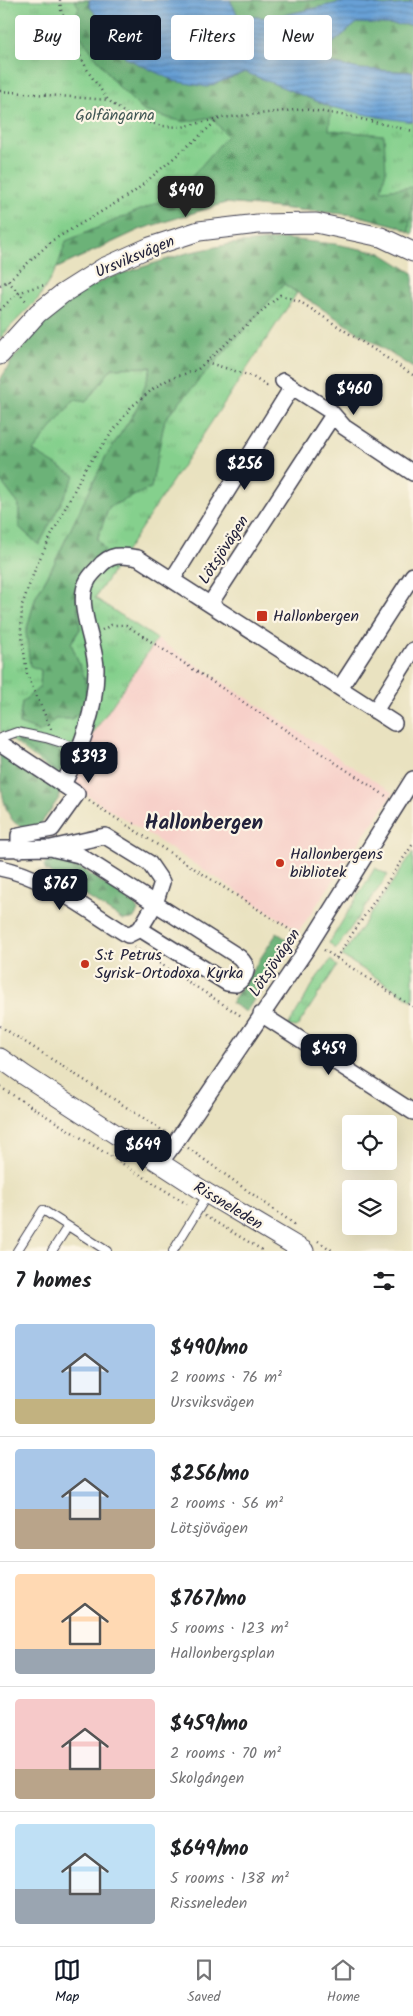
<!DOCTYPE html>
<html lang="en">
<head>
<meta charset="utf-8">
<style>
  :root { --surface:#fff; --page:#f2f2f2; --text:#202124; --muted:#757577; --line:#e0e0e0; --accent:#111827 }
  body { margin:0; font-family:Kalam,sans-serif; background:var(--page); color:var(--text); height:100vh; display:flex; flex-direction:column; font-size:19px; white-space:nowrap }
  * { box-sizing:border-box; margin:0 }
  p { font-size:16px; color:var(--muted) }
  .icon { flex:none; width:28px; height:28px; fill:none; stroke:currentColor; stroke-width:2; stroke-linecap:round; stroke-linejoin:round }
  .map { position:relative; height:1251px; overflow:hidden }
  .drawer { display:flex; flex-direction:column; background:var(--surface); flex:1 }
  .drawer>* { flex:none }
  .top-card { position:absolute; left:15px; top:15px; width:384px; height:45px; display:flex; gap:10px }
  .controls { position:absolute; left:342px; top:1115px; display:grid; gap:10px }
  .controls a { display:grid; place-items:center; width:55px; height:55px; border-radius:5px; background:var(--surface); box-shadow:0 5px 20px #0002; font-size:25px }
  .price { position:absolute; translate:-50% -42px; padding:0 11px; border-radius:10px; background:var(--accent); color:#fff; font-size:16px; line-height:32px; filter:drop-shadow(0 1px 2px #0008) }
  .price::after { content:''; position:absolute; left:50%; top:30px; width:15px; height:11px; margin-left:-8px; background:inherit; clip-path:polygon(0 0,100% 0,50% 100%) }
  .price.active { background:#222; color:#fff }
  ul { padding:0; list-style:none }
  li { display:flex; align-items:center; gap:15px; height:125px; padding:0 15px }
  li+li { border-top:1px solid var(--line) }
  li span { display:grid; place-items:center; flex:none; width:140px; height:100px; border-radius:5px; color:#555 }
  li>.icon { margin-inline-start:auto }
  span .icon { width:60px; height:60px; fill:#fffc; stroke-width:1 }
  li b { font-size:21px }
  h2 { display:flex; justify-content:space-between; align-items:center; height:60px; padding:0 15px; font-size:21px }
  .pill { padding:0 18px; border-radius:5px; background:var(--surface); box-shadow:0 5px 20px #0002; font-size:18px; line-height:45px }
  .pill.active { background:var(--accent); color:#fff }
  .menu { display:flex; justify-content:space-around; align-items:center; height:70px; border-top:1px solid var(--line); background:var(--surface); font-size:14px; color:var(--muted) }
  .menu a { display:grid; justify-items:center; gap:2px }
  .menu .active { color:var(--accent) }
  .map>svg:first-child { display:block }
  .built { fill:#f7d0c9 }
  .grass { fill:url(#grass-tufts); stroke:#547964 }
  .forest { fill:url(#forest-firs); stroke:#476a5a }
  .pitch { fill:#85d08d; stroke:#547964 }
  .water { fill:url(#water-rules); stroke:#446188 }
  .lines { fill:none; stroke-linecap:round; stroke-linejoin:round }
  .service-casing { stroke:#403f4f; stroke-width:10 }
  .minor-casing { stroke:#403f4f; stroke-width:18 }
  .tertiary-casing { stroke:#403f4f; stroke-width:21 }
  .path { stroke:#403f4f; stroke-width:2.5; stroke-dasharray:1 4; stroke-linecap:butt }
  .service { stroke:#fff; stroke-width:8 }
  .minor { stroke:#fff; stroke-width:15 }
  .tertiary { stroke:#fff; stroke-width:19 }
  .poi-dot { fill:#c8321e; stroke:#fcf5e5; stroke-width:2 }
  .labels { text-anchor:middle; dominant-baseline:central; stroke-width:4.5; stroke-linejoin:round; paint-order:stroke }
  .park-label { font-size:16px; fill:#405654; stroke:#fcf5e5 }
  .street-label { font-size:16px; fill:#22223b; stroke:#fcf5e5 }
  .poi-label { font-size:16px; fill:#22223b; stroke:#fcf5e5; text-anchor:start }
  .district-label { font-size:21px; font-weight:bold; fill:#22223b; stroke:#fcf5e5 }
</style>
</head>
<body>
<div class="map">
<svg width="413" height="1251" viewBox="0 0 413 1251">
  <defs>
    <pattern id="grass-tufts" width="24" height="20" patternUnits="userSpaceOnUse" patternTransform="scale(1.25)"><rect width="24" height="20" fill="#85d08d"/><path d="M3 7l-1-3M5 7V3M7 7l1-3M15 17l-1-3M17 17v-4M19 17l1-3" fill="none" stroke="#73b27b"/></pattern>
    <pattern id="forest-firs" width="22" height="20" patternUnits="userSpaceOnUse" patternTransform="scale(1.25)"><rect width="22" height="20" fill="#6cb278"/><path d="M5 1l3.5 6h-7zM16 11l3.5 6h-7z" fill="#589064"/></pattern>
    <pattern id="water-rules" width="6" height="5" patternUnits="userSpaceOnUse" patternTransform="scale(1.25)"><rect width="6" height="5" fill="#67a0d6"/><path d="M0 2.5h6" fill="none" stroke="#5482af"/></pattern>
  </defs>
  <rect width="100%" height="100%" fill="#fcf5e5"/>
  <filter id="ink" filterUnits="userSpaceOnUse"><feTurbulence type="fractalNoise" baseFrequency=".02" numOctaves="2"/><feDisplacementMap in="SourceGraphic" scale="10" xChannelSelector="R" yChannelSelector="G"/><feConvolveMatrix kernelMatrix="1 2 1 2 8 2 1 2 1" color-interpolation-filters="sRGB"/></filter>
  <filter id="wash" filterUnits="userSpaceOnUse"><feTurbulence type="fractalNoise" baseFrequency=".0096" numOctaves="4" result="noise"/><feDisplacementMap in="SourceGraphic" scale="20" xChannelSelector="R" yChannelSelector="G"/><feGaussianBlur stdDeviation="1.12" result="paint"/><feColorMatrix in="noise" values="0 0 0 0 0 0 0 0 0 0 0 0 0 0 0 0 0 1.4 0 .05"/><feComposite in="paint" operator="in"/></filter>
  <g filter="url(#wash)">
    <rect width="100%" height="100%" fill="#e9e2c0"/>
    <path class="built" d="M157,639l236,154 -94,138 -237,-152z"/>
    <path class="grass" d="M0,0h413v234l-15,-8 -42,-11 -131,-12 -84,26 -84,39 -18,30 -30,30 -9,11z
      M284,284l13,9 -202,305 62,41 -95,140 -62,-48v-251l19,25v22l20,18 -6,-94 41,-52 12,3 26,-34 39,-1 -13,40 -32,49 -54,112 -16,28 -10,36 15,38 -1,18 -18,14 -3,22 61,-95 -3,-29 5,-24 11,-15 11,-11 -7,-10 12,-33 41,-19 15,-69z
      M375,868l13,7 -52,74 -7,-6z
      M331,960l6,6 -40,61 -9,-1 30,-50z"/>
    <path class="forest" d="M74,0h15v5l118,82 38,-15 86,35 -2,23 55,5 2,36 -5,19 32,-3 -4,45 -11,-6 -42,-11 -131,-12 -84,26 -84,39 9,-27 110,-46 51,-59 -16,-19 -27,5 -41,-11 -27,-27 -44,-59 7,-18z
      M230,0h181l-3,4 -23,2 -21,-3 -36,2 -57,13 -33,-2z
      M357,23l56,2v47l-54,-3 -35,-7 -4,-8z
      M285,239l50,5 46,9 32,20v95l-129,-84 -119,135 -14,69 -42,19 -12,32 8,11 -12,11 -11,16 -5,23 3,29 -9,14 14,36 2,23 -14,17h-18l-14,13 -22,-8 3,-22 18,-15 1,-17 -11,-4 -4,-34 10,-36 16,-28 54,-112 32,-49 13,-40 -39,1 -26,34 -12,-2 -41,51 42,25 -36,69 -20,-18v-22l-19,-25v-100l14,-23 51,-57 43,-22 79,-25 43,-9z
      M16,741l42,10 5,4 4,10 -5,7 -7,-2z
      M0,751l60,35 -1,12 -22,31c-7,-2 -18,-2 -23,-7 -14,-16 -14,-48 -14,-71z
      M48,860l25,3 63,42 2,6 -5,8 -10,1 -78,-50 -1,-5z
      M277,933l14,9 -45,70 -15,-9z"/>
    <path class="pitch" d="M413,852v149l-71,-45z"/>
    <path class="water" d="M89,0h141l8,16 33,2 76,-17 38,5 23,-2 5,-4v25l-56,-2 -37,31 4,8 35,7 54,3v50l-35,-5 -47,-10 -86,-35 -38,15 -33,-6 -48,-23 -37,-53z"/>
  </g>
  <g filter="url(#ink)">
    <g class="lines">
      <g class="service-casing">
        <path id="service" d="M0,738l17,-6 29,6 35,11
          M17,1251l26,-41 64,41
          M52,1251l16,-25
          M173,1251l35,-57"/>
      </g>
      <g class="minor-casing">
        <path id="minor" d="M283,381l47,30 14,16 69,46
          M172,580l120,-193
          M210,604l123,-189
          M340,688l73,-113
          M375,711l38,-61
          M0,743l77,51 -25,35 -33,6v15
          M63,785c18,-37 33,-74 33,-116 0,-26 -22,-66 -8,-89 2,-4 6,-8 10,-12 12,-15 23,-13 40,-10l256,165
          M0,849l51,-1 54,-12 44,27 13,19 -7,22 -15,25 -12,6c-40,-24 -83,-59 -128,-67
          M54,849l25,6 160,102c11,10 9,18 -3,27l-9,-1 -87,-54
          M261,1014l152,98
          M160,1163l17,-23 129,-190 107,-171"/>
      </g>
      <g class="tertiary-casing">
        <path id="tertiary" d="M0,355l38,-42 24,-19 41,-26 47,-21 49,-16 59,-7 58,-1 65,14 32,15
          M0,1058l24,17 184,119 96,57"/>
      </g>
      <path class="path" d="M60,0l1,10 12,32 16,31 19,27 23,18 31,8 20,1 39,-9 83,-9 44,7 65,15
        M0,91l108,9
        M8,281l19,21
        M0,285l8,-4 45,-41 80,-47 86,-74
        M0,310c18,-18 21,-20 46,-25
        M206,362l45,14 16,10 2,-1
        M102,630l9,-5h15l260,171
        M51,729l-24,-55 -6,-44 1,-25 15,-41 48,-95 46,-62 22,-18 16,-10 28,-9 83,-75 19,6 114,74
        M89,801l206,132
        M131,828l4,-6
        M134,947l109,70
        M324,950l89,57
        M336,958l77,-114
        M0,1026l165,106
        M0,1087l190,119
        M188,1148l109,78
        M205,1216l59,35
        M318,1241l15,10"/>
      <use href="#service" class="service"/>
      <use href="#minor" class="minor"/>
      <use href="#tertiary" class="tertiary"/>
    </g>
  </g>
  <g class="poi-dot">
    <rect x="256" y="610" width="12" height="12" rx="2.5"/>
    <circle cx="280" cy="863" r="5"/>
    <circle cx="85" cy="964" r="5"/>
  </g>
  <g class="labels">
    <g class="park-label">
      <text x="115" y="115">Golfängarna</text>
    </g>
    <g class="street-label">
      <text transform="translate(135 257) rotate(-23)">Ursviksvägen</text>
      <text transform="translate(224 550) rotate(-57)">Lötsjövägen</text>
      <text transform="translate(275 963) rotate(-56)">Lötsjövägen</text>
      <text transform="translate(228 1206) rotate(31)">Rissneleden</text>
    </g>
    <g class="poi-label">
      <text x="273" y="616">Hallonbergen</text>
      <text x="290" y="854">Hallonbergens<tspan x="290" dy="18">bibliotek</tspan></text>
      <text x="95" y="955">S:t Petrus<tspan x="95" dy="18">Syrisk-Ortodoxa Kyrka</tspan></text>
    </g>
    <g class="district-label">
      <text x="204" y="823">Hallonbergen</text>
    </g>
  </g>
</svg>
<div class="controls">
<a><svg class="icon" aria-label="locate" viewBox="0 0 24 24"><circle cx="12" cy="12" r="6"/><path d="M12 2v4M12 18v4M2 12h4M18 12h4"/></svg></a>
<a><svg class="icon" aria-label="layers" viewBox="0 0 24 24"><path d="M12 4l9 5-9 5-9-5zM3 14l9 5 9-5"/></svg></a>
</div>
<b class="price active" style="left:186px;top:218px">$490</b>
<b class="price" style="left:354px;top:416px">$460</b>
<b class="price" style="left:245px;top:491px">$256</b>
<b class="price" style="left:89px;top:784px">$393</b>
<b class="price" style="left:60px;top:911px">$767</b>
<b class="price" style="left:329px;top:1076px">$459</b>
<b class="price" style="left:143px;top:1172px">$649</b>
<div class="top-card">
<a class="pill">Buy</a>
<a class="pill active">Rent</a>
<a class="pill">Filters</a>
<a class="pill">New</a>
</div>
</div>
<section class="drawer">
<h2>7 homes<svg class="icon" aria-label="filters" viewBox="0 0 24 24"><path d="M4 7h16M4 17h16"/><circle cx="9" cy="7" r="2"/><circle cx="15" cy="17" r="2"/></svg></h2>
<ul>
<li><span style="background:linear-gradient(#a9c7e8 75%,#c2b280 0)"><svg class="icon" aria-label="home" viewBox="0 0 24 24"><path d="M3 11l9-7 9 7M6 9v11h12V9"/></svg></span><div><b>$490/mo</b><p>2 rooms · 76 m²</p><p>Ursviksvägen</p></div></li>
<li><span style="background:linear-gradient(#a9c7e8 60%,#b9a48a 0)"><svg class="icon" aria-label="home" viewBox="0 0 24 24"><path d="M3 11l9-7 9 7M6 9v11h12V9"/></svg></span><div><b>$256/mo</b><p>2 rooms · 56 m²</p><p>Lötsjövägen</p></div></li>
<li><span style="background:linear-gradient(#ffd9b3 75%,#9aa5b1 0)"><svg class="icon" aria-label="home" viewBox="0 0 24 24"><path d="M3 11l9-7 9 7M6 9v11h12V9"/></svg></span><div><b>$767/mo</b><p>5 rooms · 123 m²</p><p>Hallonbergsplan</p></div></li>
<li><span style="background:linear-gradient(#f6c9c9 70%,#b9a48a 0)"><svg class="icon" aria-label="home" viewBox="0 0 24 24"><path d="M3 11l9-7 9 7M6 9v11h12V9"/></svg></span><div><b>$459/mo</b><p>2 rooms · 70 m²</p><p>Skolgången</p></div></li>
<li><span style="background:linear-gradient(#bfe0f5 65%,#9aa5b1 0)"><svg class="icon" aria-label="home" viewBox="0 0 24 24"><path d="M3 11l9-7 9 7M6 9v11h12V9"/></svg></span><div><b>$649/mo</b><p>5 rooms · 138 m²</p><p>Rissneleden</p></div></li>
</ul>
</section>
<nav class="menu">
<a class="active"><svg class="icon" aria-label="map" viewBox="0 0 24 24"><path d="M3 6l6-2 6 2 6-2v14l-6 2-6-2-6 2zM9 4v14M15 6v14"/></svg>Map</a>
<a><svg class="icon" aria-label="saved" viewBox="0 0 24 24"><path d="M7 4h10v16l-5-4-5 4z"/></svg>Saved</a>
<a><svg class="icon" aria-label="home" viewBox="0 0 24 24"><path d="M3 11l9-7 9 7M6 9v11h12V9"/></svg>Home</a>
</nav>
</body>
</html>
